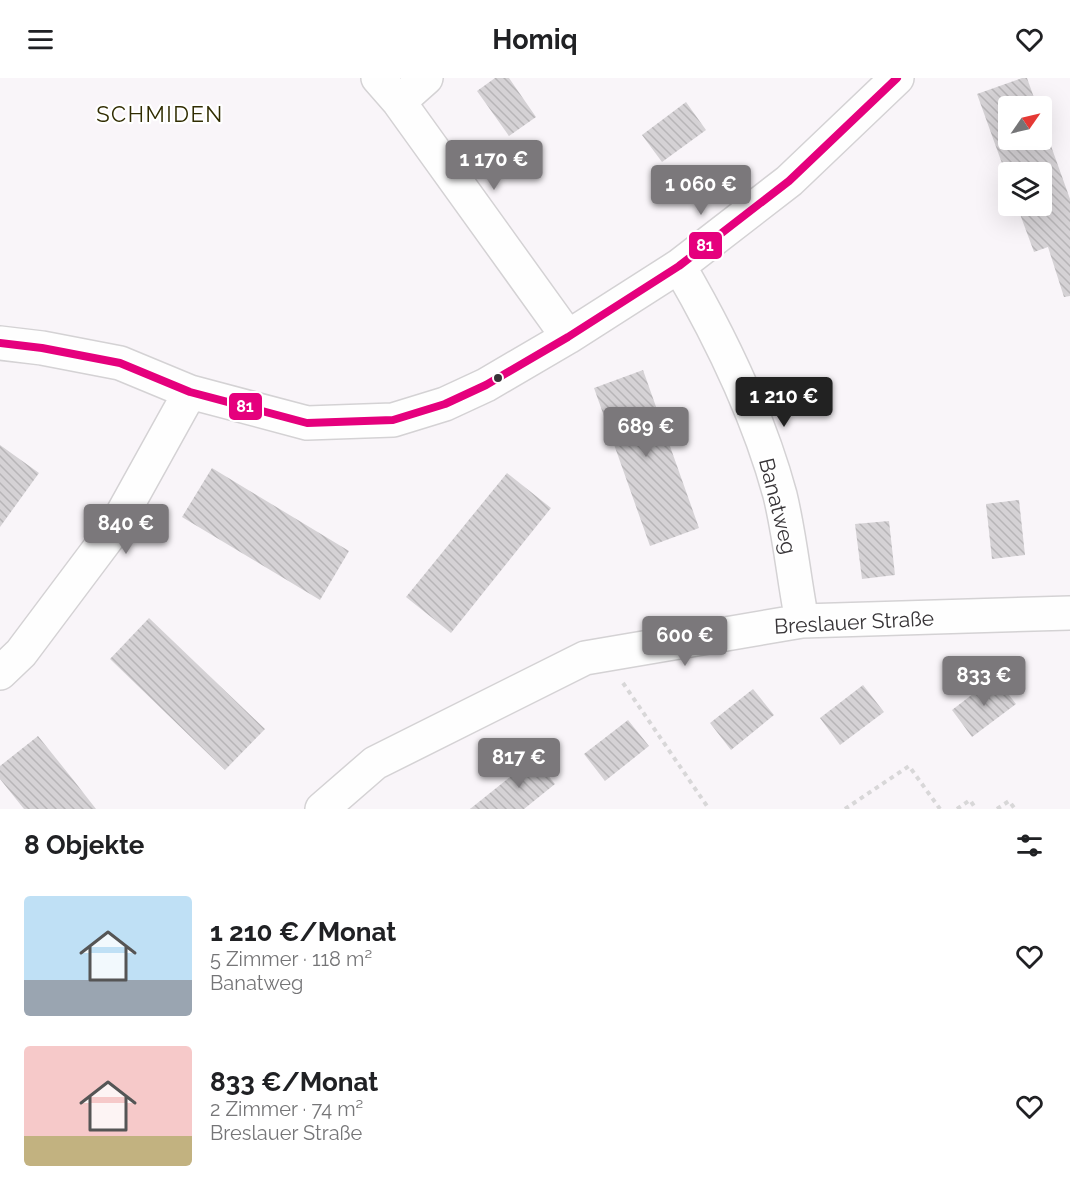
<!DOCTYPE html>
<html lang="de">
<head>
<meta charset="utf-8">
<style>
  :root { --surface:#fff; --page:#f6f6f6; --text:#202124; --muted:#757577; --accent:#7b787b }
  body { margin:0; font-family:Raleway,sans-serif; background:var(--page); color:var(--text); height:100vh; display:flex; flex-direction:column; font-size:22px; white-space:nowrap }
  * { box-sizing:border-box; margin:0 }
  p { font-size:20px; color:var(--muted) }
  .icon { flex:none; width:33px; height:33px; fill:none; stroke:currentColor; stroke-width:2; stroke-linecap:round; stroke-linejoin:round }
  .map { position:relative; height:731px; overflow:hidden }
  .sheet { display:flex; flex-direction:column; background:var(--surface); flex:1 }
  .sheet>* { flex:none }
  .needle { width:39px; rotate:56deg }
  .buttons { position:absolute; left:998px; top:18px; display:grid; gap:12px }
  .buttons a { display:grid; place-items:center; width:54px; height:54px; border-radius:6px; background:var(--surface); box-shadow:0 6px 24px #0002; font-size:30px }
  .price { position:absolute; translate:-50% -51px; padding:0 14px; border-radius:6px; background:var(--accent); color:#fff; font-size:20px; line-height:39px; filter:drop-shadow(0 2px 3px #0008) }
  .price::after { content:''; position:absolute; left:50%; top:36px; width:18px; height:14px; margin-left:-9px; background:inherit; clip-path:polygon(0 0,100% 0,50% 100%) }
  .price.selected { background:#222; color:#fff }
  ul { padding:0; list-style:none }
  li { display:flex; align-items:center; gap:18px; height:150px; padding:0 24px }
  li span { display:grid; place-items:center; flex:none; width:168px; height:120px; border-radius:6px; color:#555 }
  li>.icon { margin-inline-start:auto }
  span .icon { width:72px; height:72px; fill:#fffc; stroke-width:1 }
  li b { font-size:26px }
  h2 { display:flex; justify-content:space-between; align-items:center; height:72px; padding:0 24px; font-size:26px }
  header { display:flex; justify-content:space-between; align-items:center; height:78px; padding:0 24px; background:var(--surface); font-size:27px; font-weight:700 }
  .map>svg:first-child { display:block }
  .building { fill:url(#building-back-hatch) }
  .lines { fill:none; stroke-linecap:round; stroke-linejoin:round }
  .minor-casing { stroke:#d4d2d4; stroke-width:36 }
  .path { stroke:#d8d7d8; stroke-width:4; stroke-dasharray:4.5 4.5; stroke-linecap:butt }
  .minor { stroke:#fefefe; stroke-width:33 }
  .bus-1-casing { stroke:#fff; stroke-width:12 }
  .bus-1 { stroke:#e5007d; stroke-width:8 }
  .bus-dot { fill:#373437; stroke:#fff; stroke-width:2 }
  .labels { text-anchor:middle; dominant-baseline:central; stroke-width:4.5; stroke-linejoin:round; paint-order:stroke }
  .street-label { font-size:21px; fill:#373437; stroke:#fff }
  .neighbourhood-label { font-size:22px; letter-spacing:1.5px; fill:#312d02; stroke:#fff }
  .line-badge { stroke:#fff; stroke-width:2 }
  .badge-label { font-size:16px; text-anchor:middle; font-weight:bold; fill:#fff }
</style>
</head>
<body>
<header><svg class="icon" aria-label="menu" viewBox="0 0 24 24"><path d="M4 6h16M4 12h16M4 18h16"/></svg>Homiq<svg class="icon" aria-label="heart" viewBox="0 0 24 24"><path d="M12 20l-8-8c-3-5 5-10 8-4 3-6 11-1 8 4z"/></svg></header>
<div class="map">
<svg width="1070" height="731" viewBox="0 0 1070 731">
  <defs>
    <pattern id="building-back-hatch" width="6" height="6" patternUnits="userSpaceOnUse" patternTransform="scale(1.5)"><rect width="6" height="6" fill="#d5d2d5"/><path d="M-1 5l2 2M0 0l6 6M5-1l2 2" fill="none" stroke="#b7b5b7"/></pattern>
  </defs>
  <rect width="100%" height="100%" fill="#f9f5f9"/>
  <path class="building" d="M495,0h14l27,39 -27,19 -32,-45z
    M1022,0h5l10,28h-29v34h33v-22l29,81v97l-6,1 -16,-50 -14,5 -17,-46h24v-34h-33v8l-31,-86z
    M686,24l20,28 -44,32 -20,-27z
    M643,292l56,158 -49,18 -56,-158z
    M0,367l39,28 -39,54z
    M212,390l137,83 -29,49 -138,-83z
    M507,395l44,35 -100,125 -45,-36z
    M1019,422l6,55 -33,4 -6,-55z
    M889,443l6,54 -33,4 -7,-55z
    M149,540l116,111 -40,41 -115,-111z
    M995,599l21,27 -44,33 -20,-27z
    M863,607l21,27 -44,33 -20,-27z
    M753,611l21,26 -43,35 -21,-27z
    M628,642l21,26 -44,35 -21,-27z
    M38,658l33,41 25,32h-72l-24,-30v-13z
    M534,680l21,26 -31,25h-54z"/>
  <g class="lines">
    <g class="minor-casing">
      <path id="minor" d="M378,0l21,24 169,235
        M399,24l27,-24
        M679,188c42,72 79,148 101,229 10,41 14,85 22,126
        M0,265l42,5 78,15 70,29 117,31 86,-3 52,-16 41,-19 82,-48 111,-71 110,-85 108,-103
        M0,595l21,-20 93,-124 76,-137
        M322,731l53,-46 210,-105 217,-37 268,-8"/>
    </g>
    <path class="path" d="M623,605l86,126
      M845,731l64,-43 31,43
      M957,731l13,-9 6,9
      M997,731l12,-8 6,8"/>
    <use href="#minor" class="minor"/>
    <g class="bus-1-casing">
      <path id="bus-1" d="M0,265l42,5 78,15 70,29 117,31 86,-3 52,-16 41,-19 82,-48 111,-71 110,-85 108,-103"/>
    </g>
    <use href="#bus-1" class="bus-1"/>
  </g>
  <circle class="bus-dot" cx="498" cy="300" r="5"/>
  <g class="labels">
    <g class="street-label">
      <text transform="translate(778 428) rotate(76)">Banatweg</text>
      <text transform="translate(854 544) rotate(-3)">Breslauer Straße</text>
    </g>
    <g class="neighbourhood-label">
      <text x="160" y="36">SCHMIDEN</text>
    </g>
  </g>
  <g class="line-badge">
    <rect x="688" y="153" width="35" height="29" rx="6" fill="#e5007d"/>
    <rect x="228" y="314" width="35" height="29" rx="6" fill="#e5007d"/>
  </g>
  <g class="badge-label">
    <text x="705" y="173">81</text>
    <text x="245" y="334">81</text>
  </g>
</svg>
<div class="buttons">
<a><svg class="needle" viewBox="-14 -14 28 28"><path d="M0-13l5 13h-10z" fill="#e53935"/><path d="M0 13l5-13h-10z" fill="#757577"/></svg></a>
<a><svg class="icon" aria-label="layers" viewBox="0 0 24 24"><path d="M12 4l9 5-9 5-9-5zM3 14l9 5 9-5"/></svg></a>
</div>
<b class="price" style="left:494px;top:113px">1 170 €</b>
<b class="price" style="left:701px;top:138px">1 060 €</b>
<b class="price selected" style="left:784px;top:350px">1 210 €</b>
<b class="price" style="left:646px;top:380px">689 €</b>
<b class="price" style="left:126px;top:477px">840 €</b>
<b class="price" style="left:685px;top:589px">600 €</b>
<b class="price" style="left:984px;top:629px">833 €</b>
<b class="price" style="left:519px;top:711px">817 €</b>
</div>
<section class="sheet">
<h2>8 Objekte<svg class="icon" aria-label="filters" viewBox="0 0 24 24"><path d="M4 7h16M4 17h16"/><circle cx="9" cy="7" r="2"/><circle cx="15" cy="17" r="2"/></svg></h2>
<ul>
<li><span style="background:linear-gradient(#bfe0f5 70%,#9aa5b1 0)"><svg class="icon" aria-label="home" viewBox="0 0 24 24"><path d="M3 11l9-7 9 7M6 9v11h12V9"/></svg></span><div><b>1 210 €/Monat</b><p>5 Zimmer · 118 m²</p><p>Banatweg</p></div><svg class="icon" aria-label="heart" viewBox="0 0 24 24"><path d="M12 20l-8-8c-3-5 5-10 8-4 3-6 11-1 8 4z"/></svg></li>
<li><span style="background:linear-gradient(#f6c9c9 75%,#c2b280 0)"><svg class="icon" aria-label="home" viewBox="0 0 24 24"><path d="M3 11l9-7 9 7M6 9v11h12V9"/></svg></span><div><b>833 €/Monat</b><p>2 Zimmer · 74 m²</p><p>Breslauer Straße</p></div><svg class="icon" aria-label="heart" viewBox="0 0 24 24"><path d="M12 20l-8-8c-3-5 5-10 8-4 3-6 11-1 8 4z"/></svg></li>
</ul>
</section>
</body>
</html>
